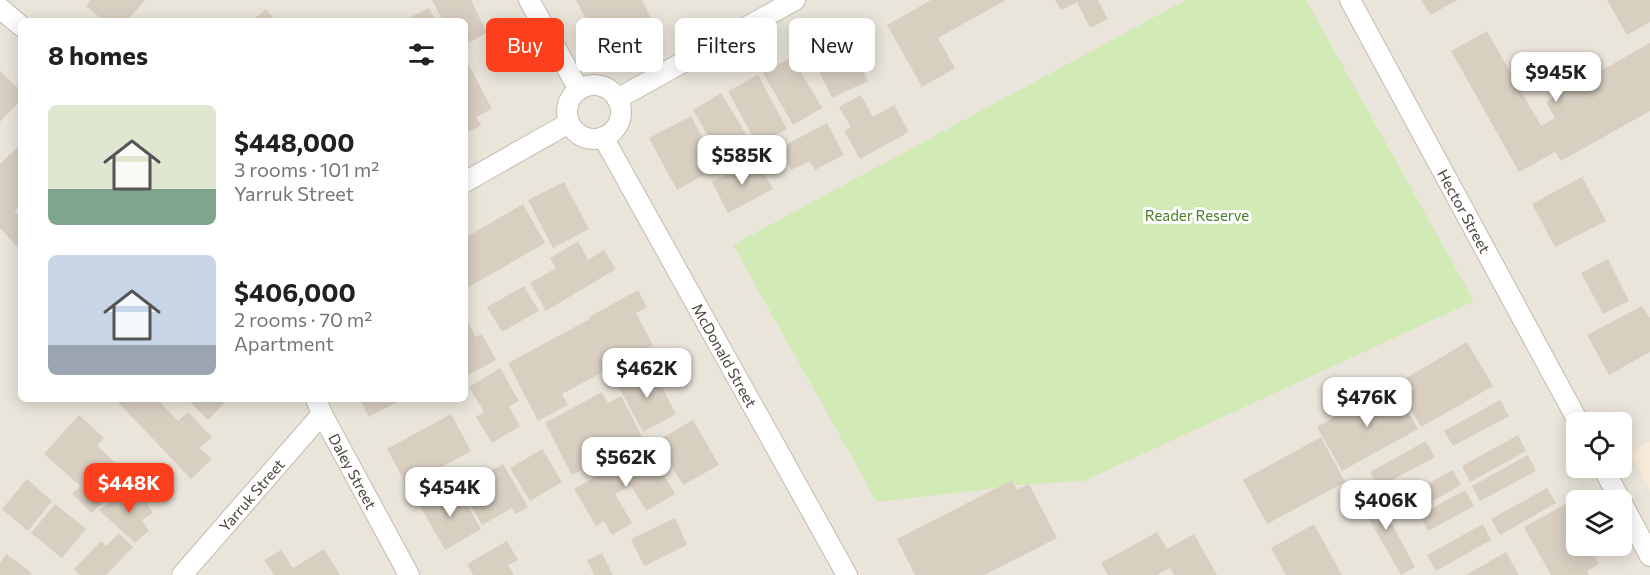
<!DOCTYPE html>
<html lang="en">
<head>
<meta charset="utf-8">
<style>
  :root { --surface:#fff; --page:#f2f2f2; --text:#202124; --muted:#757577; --accent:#fc3f1d }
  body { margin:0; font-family:Commissioner,sans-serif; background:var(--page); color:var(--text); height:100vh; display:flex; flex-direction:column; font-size:22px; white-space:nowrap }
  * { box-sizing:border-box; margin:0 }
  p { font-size:20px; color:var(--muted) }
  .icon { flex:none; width:33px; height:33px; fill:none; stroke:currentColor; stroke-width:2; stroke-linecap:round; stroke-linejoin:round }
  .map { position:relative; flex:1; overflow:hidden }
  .drawer { position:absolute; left:18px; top:18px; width:450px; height:384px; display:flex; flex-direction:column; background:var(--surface); border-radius:9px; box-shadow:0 3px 15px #0003 }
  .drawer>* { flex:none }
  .guide { position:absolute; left:486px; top:18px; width:570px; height:54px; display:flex; gap:12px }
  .buttons { position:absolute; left:1566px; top:412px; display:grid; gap:12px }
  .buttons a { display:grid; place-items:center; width:66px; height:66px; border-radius:9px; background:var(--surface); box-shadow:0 3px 15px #0003; font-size:30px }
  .price { position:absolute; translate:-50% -51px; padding:0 14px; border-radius:12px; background:#fff; color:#222; font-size:20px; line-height:39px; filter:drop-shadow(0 2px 3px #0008) }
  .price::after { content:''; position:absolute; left:50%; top:36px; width:18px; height:14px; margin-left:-9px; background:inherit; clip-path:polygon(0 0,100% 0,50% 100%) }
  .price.active { background:var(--accent); color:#fff }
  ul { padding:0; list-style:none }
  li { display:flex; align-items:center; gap:18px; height:150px; padding:0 30px }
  li span { display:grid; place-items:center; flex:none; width:168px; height:120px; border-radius:9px; color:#555 }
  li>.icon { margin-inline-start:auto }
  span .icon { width:72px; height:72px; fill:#fffc; stroke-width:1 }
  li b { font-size:26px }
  h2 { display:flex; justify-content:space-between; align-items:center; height:72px; padding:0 30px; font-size:26px }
  .chip { padding:0 21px; border-radius:9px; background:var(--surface); box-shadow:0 3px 15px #0003; font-size:21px; line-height:54px }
  .chip.active { background:var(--accent); color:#fff }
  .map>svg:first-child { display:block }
  .residential { fill:#eae5da; fill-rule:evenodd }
  .commercial { fill:#f7ead8 }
  .green { fill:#d2eab5 }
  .building { fill:#d8cfc1 }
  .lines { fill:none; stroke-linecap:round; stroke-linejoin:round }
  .street-casing { stroke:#c2bbae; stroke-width:22 }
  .street { stroke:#fff; stroke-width:20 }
  .labels { text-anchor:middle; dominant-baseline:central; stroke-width:6; stroke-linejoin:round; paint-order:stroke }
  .street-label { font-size:15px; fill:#4b4439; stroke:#fff }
  .park-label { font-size:15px; fill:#4a7f2a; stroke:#fff }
</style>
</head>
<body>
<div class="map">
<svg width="1650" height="575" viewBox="0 0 1650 575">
  <rect width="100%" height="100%" fill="#f6f3ec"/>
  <path class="residential" d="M0,0h1650v575h-1650zM21,21h444v378h-444zM1576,423h46v45h-46zM1576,501h46v45h-46z"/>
  <path class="commercial" d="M1650,441v49l-20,-38z"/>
  <path class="green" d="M1186,0h120l168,301 -390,180 -55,3 -152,18 -144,-257z"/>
  <path class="building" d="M91,0h54l-18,21h-23l-18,-15z
    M432,0h39l16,33 -22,11v-23h-22z
    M576,0h66l12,25 -51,27z
    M931,0h75l-68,38 17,30 -33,19 -35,-62z
    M1055,0h43l10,19 -18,9 -13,-26 -16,8z
    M1421,0h37l-28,15z
    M1607,0h43v22l-23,13z
    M429,8l7,13h-33z
    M266,9l10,12h-24z
    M1487,31l54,95 14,-8 -9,-16 104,-59v68l-89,50 -6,-9 -36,20 -68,-121z
    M850,44l18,37 -36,17 -18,-37z
    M792,57l30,51 -29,17 -30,-52z
    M467,62l25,47 -16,8 5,8 -16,9v-70z
    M0,71l21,20v9l-21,22z
    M758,75l29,54 -30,16 -29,-54z
    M721,93l32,53 -29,17 -31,-53z
    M861,95l12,22 21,-12 15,27 -49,27 -16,-28 7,-4 -12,-20z
    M691,116l27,51 -41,23 -28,-52z
    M827,123l17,32 -29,15 -5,-9 -19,9 -11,-22z
    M21,144v61l-7,6 7,7v33l-21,-23v-64z
    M756,159l17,30 -45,24 -16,-31z
    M1582,177l24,44 -51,26 -23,-43z
    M564,182l25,47 -36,19 -25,-48z
    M523,204l22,39 -78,45 -2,-3v-47z
    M578,241l10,19 16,-10 12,19 -70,42 -16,-28 26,-15 -6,-10z
    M1608,259l21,42 -26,13 -22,-41z
    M524,286l15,25 -37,21 -15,-25z
    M638,290l9,17 -11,6 17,32 -91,49 6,11 -30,16 -30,-58 82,-44 -1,-2z
    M1642,306l8,12v34l-41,23 -22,-40z
    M465,316l11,21 6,-3 14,26 -31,17z
    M1467,342l26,44 -72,41 -25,-43z
    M651,366l25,48 -33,18 -26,-48z
    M500,368l19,33 -10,6 11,19 -28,17 -16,-26 8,-5 -15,-25z
    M1392,384l26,45 -76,42 -25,-44z
    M602,392l6,11 13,-7 22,42 -71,37 -27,-52z
    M115,399h42l21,22 10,-9 24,25 -12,11 12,11 -21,20z
    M187,399h41l-20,21z
    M360,399h43l-34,18z
    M1500,400l9,16 -56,30 -9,-15z
    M451,414l20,37 -64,35 -20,-37z
    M79,415l25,23 -7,8 31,28 -36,39 -20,-19 8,-8 -36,-32z
    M693,420l26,45 -36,20 -26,-44z
    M1518,435l8,16 -56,31 -8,-16z
    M1321,437l24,45 -78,42 -24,-44z
    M1426,441l9,16 -56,30 -9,-15z
    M655,442l14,24 -8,5 14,23 -29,17 -15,-26 -16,9 17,29 -20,12 -8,-14 -8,5 -22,-37z
    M542,449l20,33 -32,19 -20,-33z
    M1528,455l8,16 -56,30 -8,-15z
    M503,464l25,43 -12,7 -4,-6 -30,17 -21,-37z
    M1453,470l8,15 -44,25 -9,-15z
    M27,479l25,22 -24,30 -26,-22z
    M1012,480l5,10 12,-6 28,54 -73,37h-69l-18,-36z
    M456,485l25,44 -36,21 -25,-44z
    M135,486l18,27 -11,7 7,11 -14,12 -36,-33z
    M1547,488l9,15 -56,32 -9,-16z
    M1373,489l42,78 -14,8 -44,-77z
    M1465,490l9,16 -46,25 -8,-16z
    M55,504l31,25 -24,29 -31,-25z
    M1566,504l10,19v23h13l10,18 -12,7 2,4h-38l-27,-48z
    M675,518l12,27 -43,21 -13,-27z
    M1314,524l28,51h-56l-15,-27z
    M1483,524l8,16 -55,31 -9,-16z
    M1157,532l10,17 27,-15 23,41h-43l-4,-7 -13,7h-49l-7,-12z
    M119,533l14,14 -27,28h-26l-6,-6 27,-28 5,5z
    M507,541l11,19 -10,5 6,10h-41l-6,-11z
    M324,549l16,26h-66l-10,-15 17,-10 12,18z
    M1506,552l13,23h-53z
    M602,553l11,22h-19l-7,-15z
    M6,554l26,19 -2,2h-30v-12z"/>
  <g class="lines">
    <g class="street-casing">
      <g id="street">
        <path d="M529,0l50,90"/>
        <path id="s1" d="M1350,0l229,423"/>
        <path d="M0,8l21,18"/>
        <circle cx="594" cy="112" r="27"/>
        <path d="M617,99l178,-99"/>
        <path id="s2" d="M603,137l244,438"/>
        <path d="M465,182l104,-59"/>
        <path id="s3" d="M316,399l6,15 87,161"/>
        <path d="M1603,468l18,33"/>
        <path d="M1622,503l28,53"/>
        <path id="s4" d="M182,575l140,-161"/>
      </g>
    </g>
    <use href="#street" class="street"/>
  </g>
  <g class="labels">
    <g class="street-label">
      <text stroke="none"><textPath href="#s1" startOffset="240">Hector Street</textPath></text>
      <text stroke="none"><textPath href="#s2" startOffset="250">McDonald Street</textPath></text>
      <text stroke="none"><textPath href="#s3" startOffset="81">Daley Street</textPath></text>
      <text stroke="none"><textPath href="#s4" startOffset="106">Yarruk Street</textPath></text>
    </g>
    <g class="park-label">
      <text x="1197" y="215">Reader Reserve</text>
    </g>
  </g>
</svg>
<div class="buttons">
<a><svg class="icon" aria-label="locate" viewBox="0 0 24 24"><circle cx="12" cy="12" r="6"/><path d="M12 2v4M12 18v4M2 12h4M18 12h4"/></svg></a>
<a><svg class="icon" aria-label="layers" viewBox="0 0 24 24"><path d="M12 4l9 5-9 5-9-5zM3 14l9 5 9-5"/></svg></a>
</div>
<b class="price" style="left:1556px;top:103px">$945K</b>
<b class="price" style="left:742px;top:186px">$585K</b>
<b class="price" style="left:647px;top:399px">$462K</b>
<b class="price" style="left:1367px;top:428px">$476K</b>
<b class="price" style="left:626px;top:488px">$562K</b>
<b class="price active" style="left:129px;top:514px">$448K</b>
<b class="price" style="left:450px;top:518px">$454K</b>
<b class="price" style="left:1386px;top:531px">$406K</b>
<div class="guide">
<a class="chip active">Buy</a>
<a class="chip">Rent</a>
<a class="chip">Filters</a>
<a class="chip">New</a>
</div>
<section class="drawer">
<h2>8 homes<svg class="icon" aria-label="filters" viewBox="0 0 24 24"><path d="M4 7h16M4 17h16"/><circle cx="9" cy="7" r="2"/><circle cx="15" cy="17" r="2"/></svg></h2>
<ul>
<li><span style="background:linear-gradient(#dfe7d0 70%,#7fa58c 0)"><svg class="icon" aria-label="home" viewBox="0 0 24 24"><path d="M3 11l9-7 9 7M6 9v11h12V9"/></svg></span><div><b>$448,000</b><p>3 rooms · 101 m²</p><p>Yarruk Street</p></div></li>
<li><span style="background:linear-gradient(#c9d6e8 75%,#9aa5b1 0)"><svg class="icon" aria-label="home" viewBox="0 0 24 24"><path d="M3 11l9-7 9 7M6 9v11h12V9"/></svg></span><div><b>$406,000</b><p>2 rooms · 70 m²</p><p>Apartment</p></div></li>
</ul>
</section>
</div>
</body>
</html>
